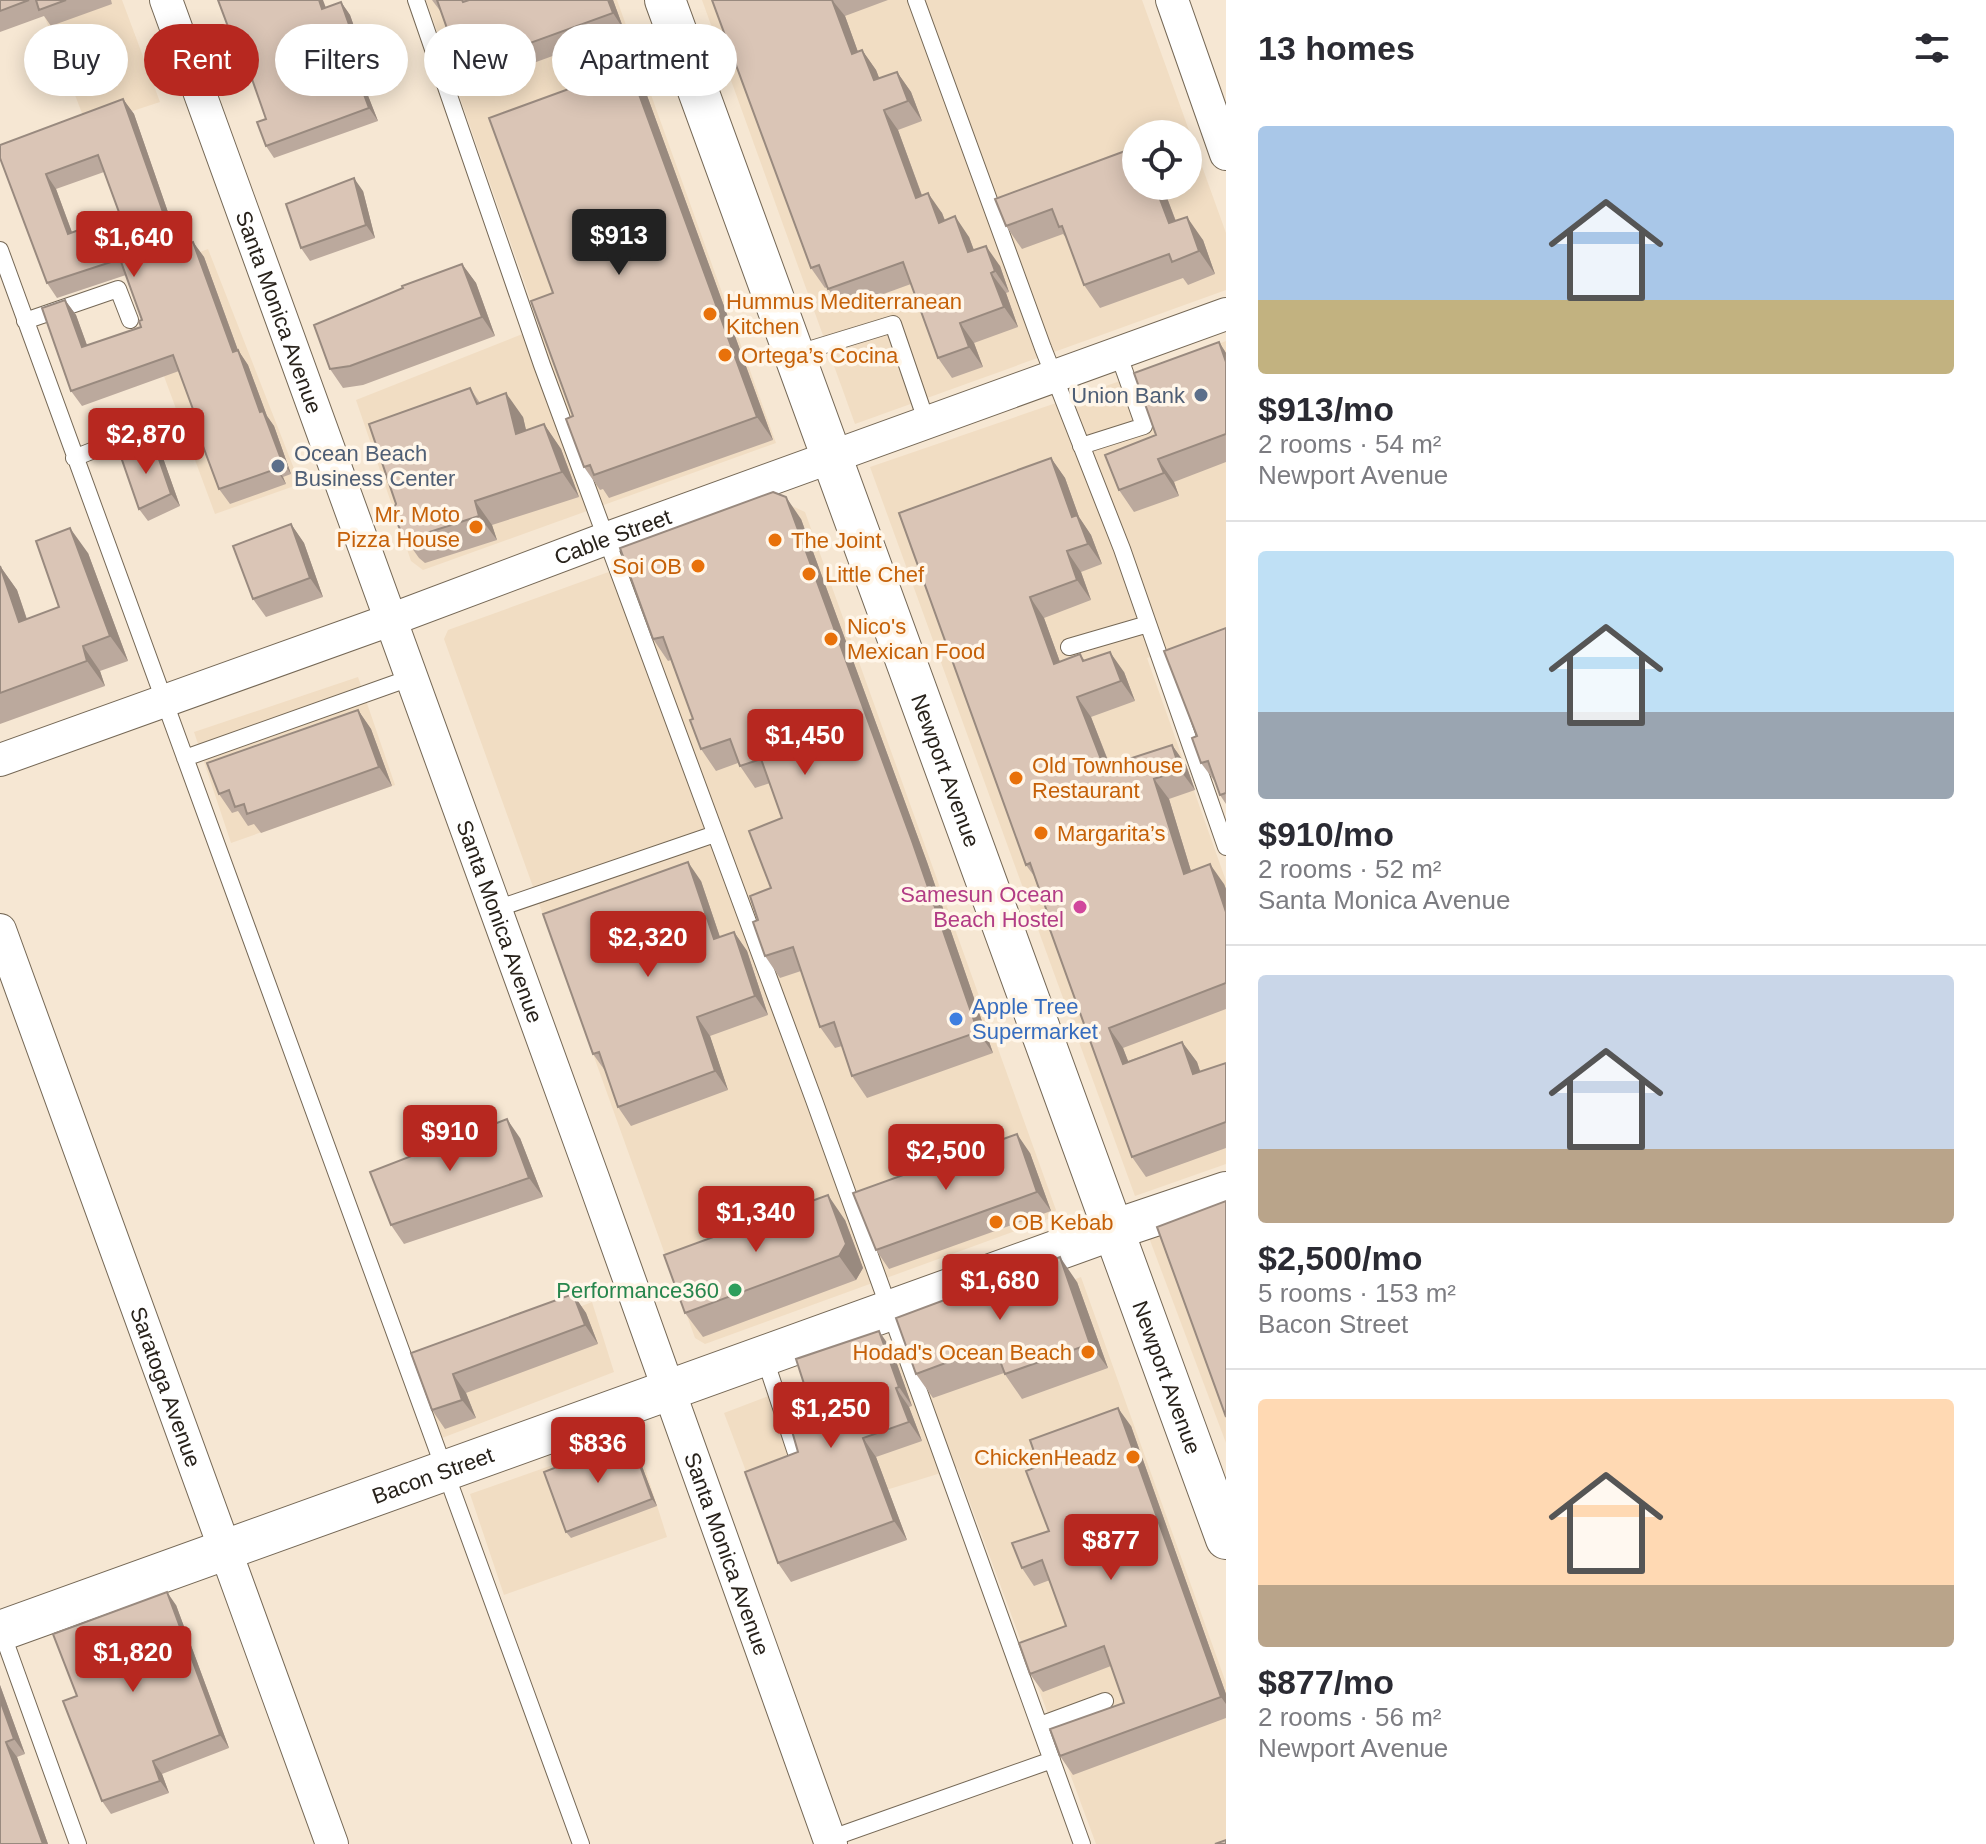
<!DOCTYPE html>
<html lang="en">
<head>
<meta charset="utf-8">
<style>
  :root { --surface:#fff; --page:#f7f7f7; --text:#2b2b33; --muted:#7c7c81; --line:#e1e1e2; --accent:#b72820 }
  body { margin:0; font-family:Helvetica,sans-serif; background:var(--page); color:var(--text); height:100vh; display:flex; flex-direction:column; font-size:30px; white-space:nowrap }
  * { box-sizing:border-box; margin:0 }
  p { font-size:26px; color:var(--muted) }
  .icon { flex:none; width:44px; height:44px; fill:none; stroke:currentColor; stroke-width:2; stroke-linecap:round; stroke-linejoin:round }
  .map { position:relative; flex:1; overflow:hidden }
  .panel { display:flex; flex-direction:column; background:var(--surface); width:760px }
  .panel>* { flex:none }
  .banner { position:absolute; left:24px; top:24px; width:760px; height:72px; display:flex; gap:16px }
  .tools { position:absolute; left:1122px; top:120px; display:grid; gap:16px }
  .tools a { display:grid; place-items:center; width:80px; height:80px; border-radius:50%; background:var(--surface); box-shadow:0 4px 20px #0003; font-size:40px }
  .price { position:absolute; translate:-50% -68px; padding:0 18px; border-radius:8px; background:var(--accent); color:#fff; font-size:26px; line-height:52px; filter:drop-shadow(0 2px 4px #0008) }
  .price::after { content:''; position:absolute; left:50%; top:48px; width:24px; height:18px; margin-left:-12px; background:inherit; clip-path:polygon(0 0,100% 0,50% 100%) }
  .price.current { background:#222; color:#fff }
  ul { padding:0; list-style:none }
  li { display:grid; align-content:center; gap:16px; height:424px; padding:0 32px }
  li+li { border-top:2px solid var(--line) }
  li span { display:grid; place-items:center; height:248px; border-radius:8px; color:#555 }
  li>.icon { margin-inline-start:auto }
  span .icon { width:144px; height:144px; fill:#fffc; stroke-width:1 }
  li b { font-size:34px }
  h2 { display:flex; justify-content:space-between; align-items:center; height:96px; padding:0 32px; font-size:34px }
  .chip { padding:0 28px; border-radius:36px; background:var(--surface); box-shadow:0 4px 20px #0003; font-size:28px; line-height:72px }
  .chip.current { background:var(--accent); color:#fff }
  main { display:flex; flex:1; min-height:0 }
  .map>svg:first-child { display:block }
  .built { fill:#f1ddc3; fill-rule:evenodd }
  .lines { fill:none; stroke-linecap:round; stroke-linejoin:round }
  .service-casing { stroke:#756856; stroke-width:18 }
  .minor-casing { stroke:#756856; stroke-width:34 }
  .tertiary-casing { stroke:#756856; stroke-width:42 }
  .service { stroke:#fff; stroke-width:16 }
  .minor { stroke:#fff; stroke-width:32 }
  .tertiary { stroke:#fff; stroke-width:40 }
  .wall { fill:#bba99d; fill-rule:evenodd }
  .shaded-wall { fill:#998a7f }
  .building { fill:#dac5b6; stroke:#998a7f; stroke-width:2; fill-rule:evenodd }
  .food-dot { fill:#e8710a; stroke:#fff6e9; stroke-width:3 }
  .service-dot { fill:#5c6f8a; stroke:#fff6e9; stroke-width:3 }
  .hotel-dot { fill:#d1479c; stroke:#fff6e9; stroke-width:3 }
  .shop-dot { fill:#3f7fe0; stroke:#fff6e9; stroke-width:3 }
  .leisure-dot { fill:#2e9e5b; stroke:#fff6e9; stroke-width:3 }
  .labels { text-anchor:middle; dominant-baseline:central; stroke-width:7; stroke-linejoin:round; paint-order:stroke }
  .food-label { font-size:22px; fill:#c56008; stroke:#fff6e9; text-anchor:start }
  .street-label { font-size:22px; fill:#28221b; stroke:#fff6e9 }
  .service-label { font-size:22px; fill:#4e5e75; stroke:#fff6e9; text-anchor:end }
  .hotel-label { font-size:22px; fill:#b23c85; stroke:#fff6e9; text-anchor:end }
  .shop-label { font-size:22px; fill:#366cbe; stroke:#fff6e9; text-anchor:start }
  .leisure-label { font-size:22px; fill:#27864d; stroke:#fff6e9; text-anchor:end }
</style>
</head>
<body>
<main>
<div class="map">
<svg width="1226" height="1844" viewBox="0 0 1226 1844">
  <rect width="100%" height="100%" fill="#f6e7d3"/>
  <path class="built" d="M38,0h84l38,102 -73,24z
    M426,0h191l159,443 -353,127 -12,-9 -55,-161 184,-73z
    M702,0h440l84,233v57l-371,134zM1136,134h52v52h-52z
    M208,249l92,235 -85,30 -87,-235z
    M1226,341v290l-79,27 79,223v283l-91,32 -265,-729 256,-88z
    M792,506l13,6 251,698 -5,8 -346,126 -10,-6 -251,-699 4,-9z
    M358,677l37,108 -164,58 -37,-111z
    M1226,1206v237l-78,-208z
    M1081,1277l145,406v161h-130l-139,-376 -190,59 -43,-114z
    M592,1302l22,70 -172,66 -24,-68z
    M635,1436l32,101 -163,58 -34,-101z"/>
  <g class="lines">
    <g class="service-casing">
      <path id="service" d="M416,0l126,365 272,735 268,744
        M916,0l127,348 79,201 104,298
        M0,250l581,1594
        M25,321l93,-32 12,31
        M795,354l98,-30 34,99
        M1081,446l63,-20 -26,-73
        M74,458l98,-39
        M1069,647l79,-23
        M185,758l225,-80
        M496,909l219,-75
        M764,1356l33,100
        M1,1630l77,214
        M1040,1725l65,-24
        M829,1839l223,-79"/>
    </g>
    <g class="minor-casing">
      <g id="minor">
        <path id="s1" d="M166,0l427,1178 238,666"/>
        <path d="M1172,0l54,154"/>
        <path id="s2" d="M0,760l390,-140 215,-81 621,-225"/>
        <path id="s3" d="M0,930l332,914"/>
      </g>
    </g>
    <g class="tertiary-casing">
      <g id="tertiary">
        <path id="s4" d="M665,0l561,1539"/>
        <path id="s5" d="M0,1631l1113,-401 113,-38"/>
      </g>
    </g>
    <use href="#service" class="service"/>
    <use href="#minor" class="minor"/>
    <use href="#tertiary" class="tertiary"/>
  </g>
  <path class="wall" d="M0,0h111l1,4 -61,22 -7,-10 -44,16z
    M432,0h181l11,30 -151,55 -12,-17 -20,-56z
    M712,0h176l-43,16 13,36 4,-2 14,20 3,8 18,-6 14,20 11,29 -24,9 24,65 20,18 3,7 24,17 5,13 26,16 9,26 -3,1 12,34 -44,16 9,24 -31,11 -14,-20 -27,-74 -69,25 -15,-22 -2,1 -14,-20z
    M341,2l9,13 23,65 -10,3 15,38 -104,37 -8,-12v-27l-15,-43 -5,2 -9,-13 -4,-25z
    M629,67l16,23 128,350 -164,58 -6,-9 -3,1 -16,-23 -11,-51 -20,-123z
    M123,99l11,15 46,133 13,-5 11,15 34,93 10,15 19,51 7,10 17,48 -8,3 3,7 -56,20 -11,-15 -25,-77 -15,-41 -97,35 -11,-15 -6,-91 11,15 11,30 54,-18 1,-7 -16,-45 -69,23 -10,-15 -47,-125zM104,172l16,43 -48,17 -16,-43z
    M1136,186h37l-9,4 12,31 27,19 12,34 -27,11 -5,-7 -83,30 -16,-23 -16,-45 -5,-6 -41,15 -16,-23 -11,-27z
    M363,191l12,47 -65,23 -9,-13z
    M462,264l14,19 19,53 -132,49 -20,3 -13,-19z
    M1219,342l7,11v109l-52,20 5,14 -45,16 -15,-22z
    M470,388l10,15 43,14 3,14 18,-7 17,25 18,48 -87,28 5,15 -72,23 -6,-5 -17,-24z
    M154,445l9,13 17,48 -32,15 -9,-12z
    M1051,458l14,20 14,39 12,18 11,29 -21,8 10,28 -47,18 16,44 20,-8 5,7 39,11 11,29 -44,16 19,48 62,-20 14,20 9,25 -26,9 22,72 33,13 2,5v120l-103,39 5,13 54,-19 15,20 3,10 26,-9v85l-80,29 -14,-20 -98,-281 -8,-11 -127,-352z
    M801,519l126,343 66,191 -126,45 -15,-22 -10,-30 -7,2 -15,-21 -19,-56 -21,7 -15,-22 -7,-36 13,-32 11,-70 -12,-35 -15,5 -17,-25 -22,8 -15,-22 -8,-30 -22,-59 -3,1 -15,-22z
    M291,524l13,19 19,54 -57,20 -13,-18z
    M88,553l40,108 -28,10 5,15 -105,38v-158l17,24 10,29 32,-12z
    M1226,628v176l-6,-9 -4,-12 -15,-20 -4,-27z
    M358,710l13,19 21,57 -131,47 -7,-9 -6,2 -10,-15 -6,2 -13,-19z
    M701,881l19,56 14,-5 13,19 21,64 -58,21 18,54 -97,36 -13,-19 -12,-35 -13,-18z
    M520,1138l23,59 -139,47 -13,-19z
    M1030,1153l21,58 -162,58 -13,-19z
    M845,1220l18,48 -7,12 -153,57 -18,-24z
    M1077,1282l31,86 -86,31 -18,-26 -71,25 -17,-24z
    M573,1294l13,19 12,31 -132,49 10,25 -31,11 -13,-19 -21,-57z
    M892,1350l20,56 -3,1 13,34 -46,16 31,83 -116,42 -13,-19 20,-111z
    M1131,1426l95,268v24l-153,57 -13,-19 64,-53 -13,-37 -68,26 -13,-18 36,-48 -16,-46 -16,6 -12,-18z
    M634,1445l23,61 -86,32 -5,-6z
    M176,1605l53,143 -67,26 7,19 -58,21 -9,-13 -25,-105z
    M0,1685l25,69 -8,3 31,87h-48z"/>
  <path class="shaded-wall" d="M319,0h4l8,21 -9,-12z
    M608,0h5l11,30 -11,-17z
    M832,0l13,16 21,58 -14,-20z
    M341,2l9,13 23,65 -9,-13z
    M862,50l14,20 12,30 -14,-20z
    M629,67l16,23 128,350 -16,-23z
    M355,70l8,13 15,38 -9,-13z
    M897,72l14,20 11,29 -14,-20z
    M123,99l11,15 52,150 -10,-15z
    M884,110l14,20 32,88 -14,-20z
    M46,174l10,15 22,60 -10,-15z
    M354,178l9,13 12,47 -9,-13z
    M1155,186h6l3,4 21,56 -16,-23z
    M928,193l14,20 11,30 -14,-20z
    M955,216l14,21 13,35 -14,-20z
    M1187,217l16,23 12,34 -16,-23z
    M193,242l11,15 40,110 -11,-15z
    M986,246l14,20 9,26 -14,-21z
    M462,264l14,19 19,53 -13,-19z
    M991,273l15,20 12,34 -14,-20z
    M65,300l11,15 17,47 -11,-15z
    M960,323l14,20 9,24 -14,-20z
    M1219,342l7,11v9z
    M238,350l10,15 19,51 7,10 17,48 -10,-15 -21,-47z
    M506,393l17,24 10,42 -17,-25z
    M544,424l17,25 18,48 -17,-25z
    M154,445l9,13 17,48 -9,-12z
    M1051,458l14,20 14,39 12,18 11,29 -14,-20 -16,-27z
    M1158,459l16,23 5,14 -15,-23z
    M273,462l10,15 3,7 -10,-15z
    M786,497l15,22 126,343 66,191 -15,-21z
    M475,501l17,24 5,15 -18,-24z
    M291,524l13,19 19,54 -13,-19z
    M70,528l18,25 40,108 -18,-25z
    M1067,551l14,21 10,28 -14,-20z
    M0,566l17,24 19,57 -17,-25z
    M1030,597l14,21 24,66 -14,-20z
    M83,646l17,25 5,15 -18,-25z
    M1110,652l14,20 11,29 -14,-20z
    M1077,697l14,20 27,70 -14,-20z
    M358,710l13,19 21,57 -13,-19z
    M1172,745l14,20 9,25 -15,-20z
    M1154,779l15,20 29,95 -14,-20z
    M688,862l13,19 26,77 -13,-19z
    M1210,864l14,20 2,5v23z
    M734,932l13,19 21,64 -13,-19z
    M697,1017l13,19 18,54 -13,-19z
    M1109,1028l14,20 14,36 -14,-20z
    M1182,1042l15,20 11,32 -15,-20z
    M507,1119l13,19 23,59 -14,-19z
    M1017,1134l13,19 21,58 -14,-19z
    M828,1195l17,25 18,48 -7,12 -17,-24z
    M1060,1257l17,25 31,86 -18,-24z
    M573,1294l13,19 12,31 -13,-19z
    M879,1331l13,19 20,56 -13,-19z
    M453,1374l13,19 10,25 -14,-18z
    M896,1388l13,19 13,34 -13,-19z
    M1118,1408l13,18 95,268v10l-5,-7z
    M630,1438l4,7 23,61 -5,-7z
    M863,1438l13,19 31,83 -13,-19z
    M167,1592l9,13 53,143 -9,-13z
    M0,1685l25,69 -11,-15 -14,-39z
    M6,1742l11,15 31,87h-5z
    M153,1761l9,13 7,19 -9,-12z"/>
  <path class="building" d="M0,0h29l-29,11z
    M36,0h30l-27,10z
    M218,0h101l3,9 19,-7 23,65 -9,3 14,38 -103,38 -9,-24 9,-3 -20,-57 -9,3 -8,-24 4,-1z
    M437,0h25l1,2 6,-2h139l5,13 -152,55z
    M712,0h120l20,54 10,-4 12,30 23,-8 11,29 -24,9 32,88 12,-5 11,30 16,-7 13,36 18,-6 9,25 -4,2 13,34 -44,16 9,24 -31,11 -35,-96 -75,27 -9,-24 -8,3z
    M629,67l128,350 -163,58 -4,-10 -6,2 -18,-48 7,-3 -42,-115 22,-8 -64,-175z
    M123,99l53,150 17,-7 40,110 5,-2 22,62 3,-1 18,48 -8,3 3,7 -57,20 -28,-75 3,-2 -21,-57 -102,36 -29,-83 23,-8 17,47 59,-20 -2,-6 3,-1 -22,-61 -73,24 -47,-125v-13zM98,155l22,60 -52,19 -22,-60z
    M1136,147v39h19l14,37 18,-6 12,34 -27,11 -3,-8 -85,31 -22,-59 -3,1 -7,-18 -46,17 -11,-27z
    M354,178l12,47 -65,23 -15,-44z
    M462,264l20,53 -132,49 -20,3 -16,-44 89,-37 -1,-2z
    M1219,342l7,20v72l-68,25 6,14 -45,17 -14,-35 51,-20 -22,-62z
    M470,388l7,16 29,-11 10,41 28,-10 18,48 -87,29 4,15 -71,23 -6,-5 -10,-23 4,-7 -27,-80z
    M154,445l17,49 -32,15 -18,-52z
    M1051,458l21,59 5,-2 11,29 -21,7 10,29 -47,17 24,67 26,-10 3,7 27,-9 11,29 -44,16 27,70 68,-22 8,25 -26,9 30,95 26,-10 16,48v71l-117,45 14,36 59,-22 11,32 33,-11v59l-94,35 -84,-233 3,-1 -21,-60 -4,2 -127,-352z
    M773,492l13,5 126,344 66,191 -126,44 -18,-54 -14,5 -27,-80 -28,9 -12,-34 5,-2 -8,-24 21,-8 -22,-57 33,-13 -21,-59 -21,7 -10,-27 -29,10 -11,-29 3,-1 -30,-82 -10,2 -33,-91z
    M291,524l19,54 -57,21 -20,-53z
    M70,528l40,108 -27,10 4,15 -87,32v-127l19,56 40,-15 -23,-66z
    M1226,628v165l-6,2 -12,-34 -7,2 -9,-25 5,-2 -33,-85z
    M358,710l21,57 -132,47 -3,-10 -9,3 -6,-17 -10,4 -12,-31z
    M688,862l26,77 20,-7 21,64 -58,21 18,54 -97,36 -19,-55 -6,2 -50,-140z
    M507,1119l22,59 -138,47 -21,-53z
    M1017,1134l20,58 -161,58 -23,-57z
    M828,1195l18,49 -7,12 -154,57 -21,-58z
    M1226,1201v216l-69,-190z
    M1060,1257l30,87 -85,30 -11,-29 -78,29 -20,-56z
    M573,1294l12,31 -132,49 9,26 -30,10 -21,-57z
    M879,1331l20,56 -3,1 13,34 -46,16 31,83 -116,42 -33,-91 53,-20 -16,-56 23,-9 -9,-28z
    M1118,1408l103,289 -161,59 -10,-27 74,-26 -20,-57 -74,28 -11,-31 47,-17 -24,-66 -20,8 -10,-25 37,-12 -23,-60 13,-5 -9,-26z
    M630,1438l22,61 -86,33 -22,-60z
    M167,1592l53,143 -67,26 7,20 -58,20 -39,-100 14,-5 -24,-62z
    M0,1700l14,39 -8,3 37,102h-43z
    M1226,1840v4h-11z"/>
  <g class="food-dot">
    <circle cx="710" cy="314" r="8"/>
    <circle cx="725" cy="355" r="8"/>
    <circle cx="476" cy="527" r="8"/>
    <circle cx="775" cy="540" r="8"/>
    <circle cx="698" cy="566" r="8"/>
    <circle cx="809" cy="574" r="8"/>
    <circle cx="831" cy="639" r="8"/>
    <circle cx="1016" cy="778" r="8"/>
    <circle cx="1041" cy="833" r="8"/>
    <circle cx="996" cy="1222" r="8"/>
    <circle cx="1088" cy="1352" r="8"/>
    <circle cx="1133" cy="1457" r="8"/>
  </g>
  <g class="service-dot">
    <circle cx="1201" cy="395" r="8"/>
    <circle cx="278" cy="466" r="8"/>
  </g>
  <circle class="hotel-dot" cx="1080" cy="907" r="8"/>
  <circle class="shop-dot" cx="956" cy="1019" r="8"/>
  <circle class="leisure-dot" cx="735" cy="1290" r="8"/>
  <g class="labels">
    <g class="food-label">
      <text x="726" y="301">Hummus Mediterranean<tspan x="726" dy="25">Kitchen</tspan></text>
      <text x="741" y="355">Ortega’s Cocina</text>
      <text x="460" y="514" text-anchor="end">Mr. Moto<tspan x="460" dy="25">Pizza House</tspan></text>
      <text x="791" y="540">The Joint</text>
      <text x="682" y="566" text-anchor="end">Soi OB</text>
      <text x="825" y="574">Little Chef</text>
      <text x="847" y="626">Nico's<tspan x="847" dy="25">Mexican Food</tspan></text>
      <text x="1032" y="765">Old Townhouse<tspan x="1032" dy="25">Restaurant</tspan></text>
      <text x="1057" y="833">Margarita’s</text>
      <text x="1012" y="1222">OB Kebab</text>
      <text x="1072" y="1352" text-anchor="end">Hodad's Ocean Beach</text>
      <text x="1117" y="1457" text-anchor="end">ChickenHeadz</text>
    </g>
    <g class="street-label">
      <text stroke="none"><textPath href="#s1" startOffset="332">Santa Monica Avenue</textPath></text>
      <text stroke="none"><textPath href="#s2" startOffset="652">Cable Street</textPath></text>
      <text stroke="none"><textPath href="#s4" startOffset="820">Newport Avenue</textPath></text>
      <text stroke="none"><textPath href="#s1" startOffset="980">Santa Monica Avenue</textPath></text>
      <text stroke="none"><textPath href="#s4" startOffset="1466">Newport Avenue</textPath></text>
      <text stroke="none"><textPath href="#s3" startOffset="486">Saratoga Avenue</textPath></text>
      <text stroke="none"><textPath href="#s5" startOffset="460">Bacon Street</textPath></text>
      <text stroke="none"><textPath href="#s1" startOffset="1652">Santa Monica Avenue</textPath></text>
    </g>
    <g class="service-label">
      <text x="1185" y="395">Union Bank</text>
      <text x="294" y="453" text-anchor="start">Ocean Beach<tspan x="294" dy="25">Business Center</tspan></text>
    </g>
    <g class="hotel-label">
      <text x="1064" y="894">Samesun Ocean<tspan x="1064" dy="25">Beach Hostel</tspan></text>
    </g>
    <g class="shop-label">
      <text x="972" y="1006">Apple Tree<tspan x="972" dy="25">Supermarket</tspan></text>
    </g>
    <g class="leisure-label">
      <text x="719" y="1290">Performance360</text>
    </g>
  </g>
</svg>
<div class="tools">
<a><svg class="icon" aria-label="locate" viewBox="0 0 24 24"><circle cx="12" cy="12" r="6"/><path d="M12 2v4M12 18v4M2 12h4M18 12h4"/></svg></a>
</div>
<b class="price current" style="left:619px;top:277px">$913</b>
<b class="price" style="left:134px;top:279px">$1,640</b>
<b class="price" style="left:146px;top:476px">$2,870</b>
<b class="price" style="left:805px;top:777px">$1,450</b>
<b class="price" style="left:648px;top:979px">$2,320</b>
<b class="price" style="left:450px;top:1173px">$910</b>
<b class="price" style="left:946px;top:1192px">$2,500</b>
<b class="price" style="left:756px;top:1254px">$1,340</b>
<b class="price" style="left:1000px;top:1322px">$1,680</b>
<b class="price" style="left:831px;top:1450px">$1,250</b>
<b class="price" style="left:598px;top:1485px">$836</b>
<b class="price" style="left:1111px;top:1582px">$877</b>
<b class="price" style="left:133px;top:1694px">$1,820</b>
<div class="banner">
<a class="chip">Buy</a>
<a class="chip current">Rent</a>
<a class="chip">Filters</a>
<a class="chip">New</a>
<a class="chip">Apartment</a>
</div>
</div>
<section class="panel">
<h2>13 homes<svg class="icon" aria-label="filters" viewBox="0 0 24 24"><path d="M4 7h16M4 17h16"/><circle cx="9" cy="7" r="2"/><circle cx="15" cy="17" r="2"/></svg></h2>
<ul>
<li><span style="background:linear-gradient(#a9c7e8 70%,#c2b280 0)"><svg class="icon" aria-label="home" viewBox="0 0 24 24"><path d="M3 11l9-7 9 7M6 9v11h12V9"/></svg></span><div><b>$913/mo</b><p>2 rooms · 54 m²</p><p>Newport Avenue</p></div></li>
<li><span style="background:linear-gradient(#bfe0f5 65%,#9aa5b1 0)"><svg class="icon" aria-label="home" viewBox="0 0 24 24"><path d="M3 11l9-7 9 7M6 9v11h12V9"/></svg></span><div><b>$910/mo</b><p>2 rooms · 52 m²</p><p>Santa Monica Avenue</p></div></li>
<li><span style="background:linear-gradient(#c9d6e8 70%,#b9a48a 0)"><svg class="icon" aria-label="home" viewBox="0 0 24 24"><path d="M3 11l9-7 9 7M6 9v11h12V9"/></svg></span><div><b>$2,500/mo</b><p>5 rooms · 153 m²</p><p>Bacon Street</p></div></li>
<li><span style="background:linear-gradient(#ffd9b3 75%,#b9a48a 0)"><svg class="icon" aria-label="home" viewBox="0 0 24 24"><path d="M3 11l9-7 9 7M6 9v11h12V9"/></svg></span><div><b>$877/mo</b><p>2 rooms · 56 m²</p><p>Newport Avenue</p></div></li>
</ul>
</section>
</main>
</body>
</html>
